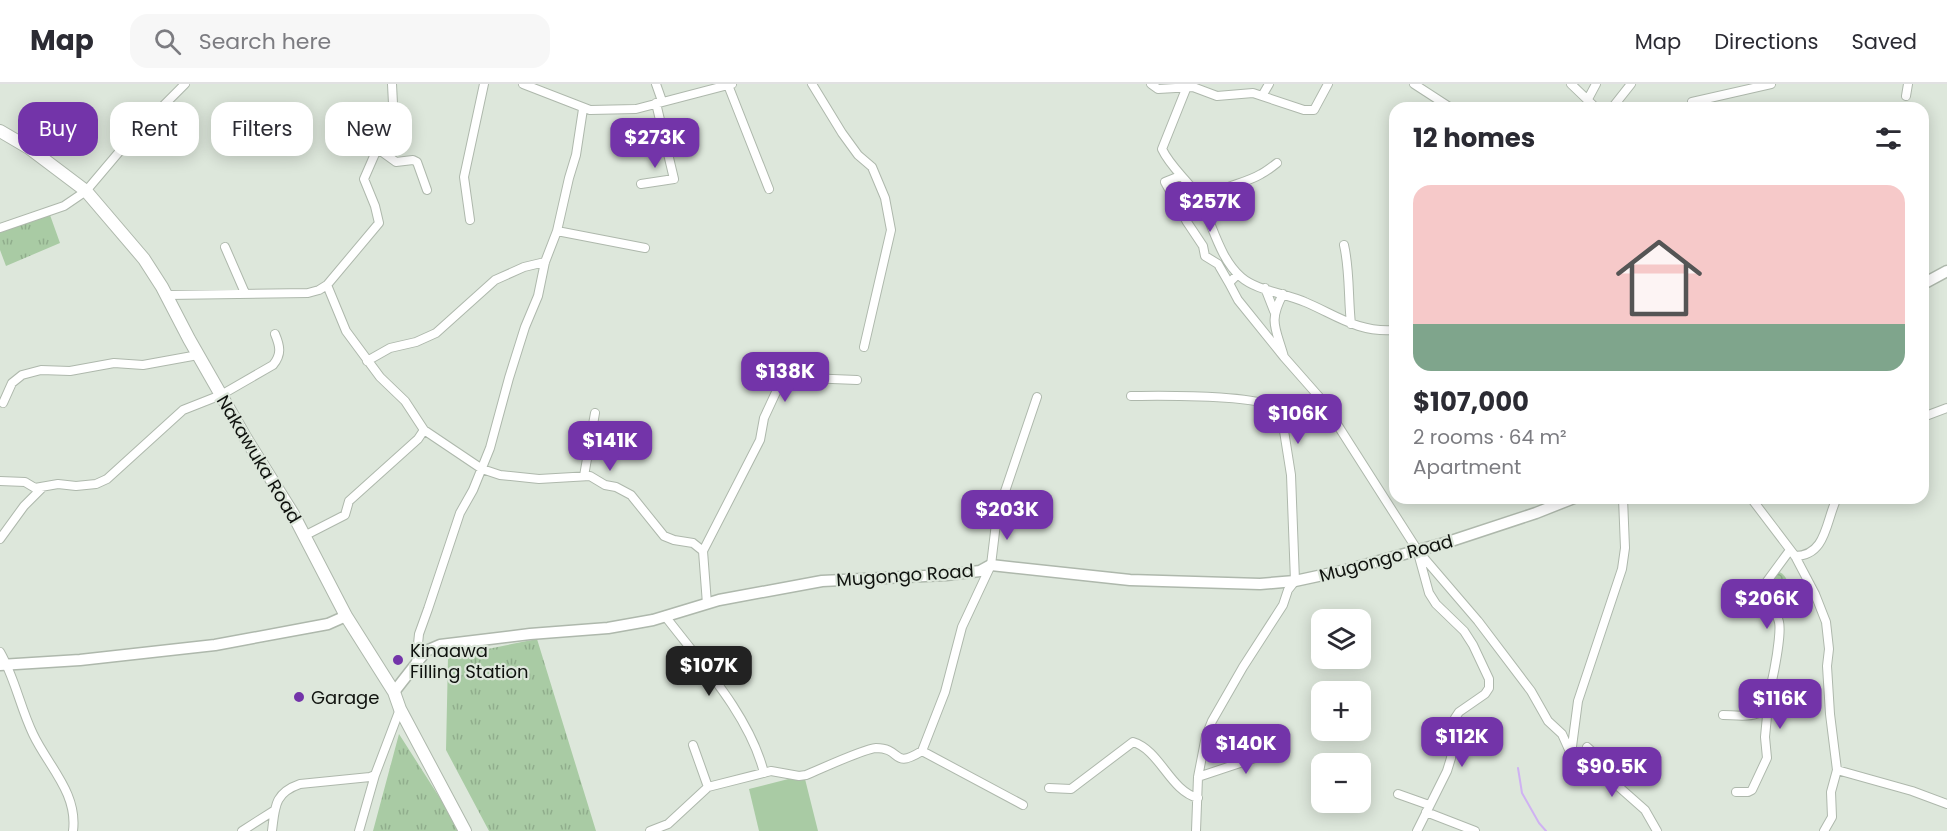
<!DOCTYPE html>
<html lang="en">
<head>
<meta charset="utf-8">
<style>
  :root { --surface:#fff; --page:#f7f7f7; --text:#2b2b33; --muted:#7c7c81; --line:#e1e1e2; --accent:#7334a9 }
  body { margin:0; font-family:Poppins,sans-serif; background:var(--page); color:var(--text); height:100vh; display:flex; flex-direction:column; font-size:22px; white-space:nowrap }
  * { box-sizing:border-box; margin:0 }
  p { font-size:20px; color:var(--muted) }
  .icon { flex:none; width:33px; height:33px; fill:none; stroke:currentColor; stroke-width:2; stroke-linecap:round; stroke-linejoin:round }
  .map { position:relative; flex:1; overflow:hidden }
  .panel { position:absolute; left:1389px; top:18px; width:540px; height:402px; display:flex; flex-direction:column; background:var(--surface); border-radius:18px; box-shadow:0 3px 15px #0003 }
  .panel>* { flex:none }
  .banner { position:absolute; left:18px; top:18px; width:570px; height:54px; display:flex; gap:12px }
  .controls { position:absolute; left:1311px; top:525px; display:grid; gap:12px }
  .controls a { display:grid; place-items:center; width:60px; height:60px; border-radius:12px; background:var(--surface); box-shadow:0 3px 15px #0003; font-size:30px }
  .price { position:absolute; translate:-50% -51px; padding:0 14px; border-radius:12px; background:var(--accent); color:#fff; font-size:20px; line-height:39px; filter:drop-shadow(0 2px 3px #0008) }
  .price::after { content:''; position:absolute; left:50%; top:36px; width:18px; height:14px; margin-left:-9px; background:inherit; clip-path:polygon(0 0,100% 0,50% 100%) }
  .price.on { background:#222; color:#fff }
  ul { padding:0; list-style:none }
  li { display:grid; align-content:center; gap:12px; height:318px; padding:0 24px }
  li span { display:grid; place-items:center; height:186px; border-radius:18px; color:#555 }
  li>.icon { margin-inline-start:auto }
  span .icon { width:108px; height:108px; fill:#fffc; stroke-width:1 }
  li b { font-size:26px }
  h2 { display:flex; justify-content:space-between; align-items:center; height:72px; padding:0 24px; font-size:26px }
  .chip { padding:0 21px; border-radius:18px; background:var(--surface); box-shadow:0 3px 15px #0003; font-size:21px; line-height:54px }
  .chip.on { background:var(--accent); color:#fff }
  header { display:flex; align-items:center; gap:36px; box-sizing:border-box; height:84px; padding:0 30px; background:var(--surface); border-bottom:2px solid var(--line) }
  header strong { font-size:28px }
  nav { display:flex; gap:33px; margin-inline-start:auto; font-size:21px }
  .search { width:420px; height:54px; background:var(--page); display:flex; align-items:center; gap:15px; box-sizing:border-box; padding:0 21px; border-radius:18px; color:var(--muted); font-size:22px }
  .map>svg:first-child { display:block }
  .grass { fill:url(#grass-tufts) }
  .forest { fill:url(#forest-crowns) }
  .pitch { fill:#a9cba4 }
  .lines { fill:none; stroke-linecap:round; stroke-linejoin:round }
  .stream { stroke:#cfb2f2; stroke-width:2 }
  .minor-casing { stroke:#aeb8ac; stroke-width:10 }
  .tertiary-casing { stroke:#aeb8ac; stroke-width:13 }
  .secondary-casing { stroke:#aeb8ac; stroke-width:14 }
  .minor { stroke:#fff; stroke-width:8 }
  .tertiary { stroke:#fff; stroke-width:10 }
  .secondary { stroke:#fff; stroke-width:12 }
  .poi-dot { fill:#7334a9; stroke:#dde7db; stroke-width:2 }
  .labels { text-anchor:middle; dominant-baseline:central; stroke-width:4.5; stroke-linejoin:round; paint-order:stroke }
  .street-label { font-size:18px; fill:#0f120e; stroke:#dde7db }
  .poi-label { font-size:18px; fill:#0f120e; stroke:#dde7db; text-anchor:start }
</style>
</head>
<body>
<header>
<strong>Map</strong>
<div class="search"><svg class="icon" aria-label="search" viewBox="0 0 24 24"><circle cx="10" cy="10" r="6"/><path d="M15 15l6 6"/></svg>Search here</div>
<nav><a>Map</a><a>Directions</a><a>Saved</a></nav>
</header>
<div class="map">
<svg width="1947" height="747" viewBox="0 0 1947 747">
  <defs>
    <pattern id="grass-tufts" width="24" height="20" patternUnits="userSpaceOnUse" patternTransform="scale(1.5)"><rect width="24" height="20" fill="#a9cba4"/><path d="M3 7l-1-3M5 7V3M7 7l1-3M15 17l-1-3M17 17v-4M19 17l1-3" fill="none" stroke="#90ad8c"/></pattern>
    <pattern id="forest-crowns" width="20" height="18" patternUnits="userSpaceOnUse" patternTransform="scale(1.5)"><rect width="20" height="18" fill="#a9cba4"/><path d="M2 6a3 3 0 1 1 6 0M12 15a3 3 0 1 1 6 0" fill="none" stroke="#90ad8c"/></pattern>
  </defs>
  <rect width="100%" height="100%" fill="#dde7db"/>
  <path class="grass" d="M50,131l10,28 -54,23 -6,-16v-19z
    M537,555l59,192h-107l-43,-81 2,-93z
    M399,650l62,97h-88z"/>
  <path class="forest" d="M1770,485c11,2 15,5 19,16l-7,5 -17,-5z"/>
  <path class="pitch" d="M804,691l14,56h-59l-10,-42z"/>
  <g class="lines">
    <path class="stream" d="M1518,684l4,25 17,30 7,8"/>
    <g class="minor-casing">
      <path id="minor" d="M523,0l67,26 46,-1 96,-25
        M656,0l6,17
        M812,0l30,49 16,22 14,12 13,31 6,32 -27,117
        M1151,0l7,5 35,-2 24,9 36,-3 9,3 7,-12
        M1414,0l37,24
        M1571,0l25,24
        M728,1l41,104
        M1186,5l-24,60c8,17 22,28 33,43 17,26 22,64 46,85 16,14 44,16 64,25 31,13 53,31 90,28
        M1262,12l42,14h10l14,-26
        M1906,12l2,-12
        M1588,15l8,-15
        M1692,18l79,-18
        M1612,24l19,-24
        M378,65l18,13 17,-2 4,2 10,28
        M1180,92l-15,6 22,40 16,24 2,10 13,8 11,19
        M641,100l33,-5 -18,-76
        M1202,121c15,-20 39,-19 59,-31 6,-3 11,-7 16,-11
        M470,136l-6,-43 20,-93
        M0,144l64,-22 22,-15 44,-52 55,-55
        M557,147l88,17
        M1344,161c6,26 4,52 7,79
        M225,163l20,46
        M1238,190l-9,9 9,17 46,57c-8,-29 -16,-35 -1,-63
        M1265,204l9,23
        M167,211l141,-2 11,-3 8,-5 52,-62 -4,-17 -11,-27 27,-62 2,-13 -1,-20
        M1284,273l37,42 97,152 60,70 53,70 17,30 14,13 9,20
        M367,277l23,-13 26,-6 20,-9 59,-53 29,-13 21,-5
        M1131,312c25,0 138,-3 150,16l10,63 4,106 -7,9 -5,15 -40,62 -31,54 -6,15 -8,41 -2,54
        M3,319l9,-20 10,-8 19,-5 29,1 44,-8 29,2 55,-10
        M1923,333l24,-9
        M424,346l58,39 18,6 39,4 51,-3 15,9 11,2 15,8 33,41 10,4 19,3 10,8
        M584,392l11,-63
        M0,397l25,1 10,6 23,-4 18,2 20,-2 11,-5 76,-69 38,-15 52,-30c9,-11 7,-19 2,-31
        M1751,414l44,58 20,38 11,28 3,27 -2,17 3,48 7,56 -6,22 1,25 -8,14
        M304,452l41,-21 4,-14 69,-62 6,-9 -19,-29 -25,-24 -34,-46 -19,-46
        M0,455l24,-33 19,-19
        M1795,472c32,0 31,-37 42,-58
        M707,520l-4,-53 57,-111 4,-22 19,-41 74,3
        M665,532c36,47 85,100 99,157
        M0,568c15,26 20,55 33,82 15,32 45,59 40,97
        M416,580l3,-30 9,-25 32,-96 13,-23 17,-42 19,-70 16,-51 13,-31 7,-34 12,-31 12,-53 7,-23 7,-46
        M1723,631c10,0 28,3 37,-3 10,-6 22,-78 19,-90 -3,-13 -14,-22 -17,-34l28,-38
        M693,661l15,42
        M1587,663l11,10 9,17 12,13 26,23 12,21
        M1571,670l7,-53 44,-132 3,-21 -2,-50
        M1837,686l75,21 35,13
        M1198,693l87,-29
        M1049,704l22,1 62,-47c27,8 37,49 65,56
        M1736,708h12l4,-2 15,-32 -2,-21 2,-21 -3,-7
        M1398,710l31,11
        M1023,721l-101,-54 23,-59 17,-65 29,-62 6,-50 40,-118
        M1426,728l49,19
        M242,747l33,-21
        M272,747c3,-24 2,-38 28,-47l70,-7 5,-2 25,-66
        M359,747l16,-56
        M650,747l18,-7 40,-37 63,-16 28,5 7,-1c15,-6 57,-26 70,-27 27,0 15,22 46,3
        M1417,747l30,-60 4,-13 4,-40 4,-6 26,-18 4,-6v-9l-16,-34 -9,-14 -28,-27 -7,-11 -11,-40"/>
    </g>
    <g class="tertiary-casing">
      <path id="tertiary" d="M1923,200l24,-13
        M0,581l80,-5 135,-15 113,-21 18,-8
        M394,608l32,-41 14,-6 90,-11 78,-6 45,-8 66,-20 103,-19 124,-6 34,-4 11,-6 139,15 130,4 35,-3 51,-11 102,-28 88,-29 38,-15"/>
    </g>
    <g class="secondary-casing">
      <path id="secondary" d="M0,47l29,17 57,43 58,68 18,28 27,52 56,98 48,77 53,102 48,76 6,17 65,122"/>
    </g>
    <use href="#minor" class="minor"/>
    <use href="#tertiary" class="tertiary"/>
    <use href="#secondary" class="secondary"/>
  </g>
  <g class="poi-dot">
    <circle cx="398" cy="576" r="6"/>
    <circle cx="299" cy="613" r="6"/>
  </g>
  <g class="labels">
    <g class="street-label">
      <text transform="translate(259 375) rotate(59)">Nakawuka Road</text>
      <text transform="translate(1386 474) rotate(-15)">Mugongo Road</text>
      <text transform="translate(905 491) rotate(-4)">Mugongo Road</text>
    </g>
    <g class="poi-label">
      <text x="410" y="566">Kinaawa<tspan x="410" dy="21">Filling Station</tspan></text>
      <text x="311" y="613">Garage</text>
    </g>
  </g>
</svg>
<div class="controls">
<a><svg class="icon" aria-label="layers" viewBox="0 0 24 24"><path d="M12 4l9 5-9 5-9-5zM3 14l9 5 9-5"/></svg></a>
<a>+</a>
<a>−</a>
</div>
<b class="price" style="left:655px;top:85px">$273K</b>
<b class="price" style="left:1210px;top:149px">$257K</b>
<b class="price" style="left:785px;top:319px">$138K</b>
<b class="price" style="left:1298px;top:361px">$106K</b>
<b class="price" style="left:610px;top:388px">$141K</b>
<b class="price" style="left:1007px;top:457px">$203K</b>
<b class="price" style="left:1767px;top:546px">$206K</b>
<b class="price on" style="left:709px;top:613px">$107K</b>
<b class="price" style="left:1780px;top:646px">$116K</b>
<b class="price" style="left:1462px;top:684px">$112K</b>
<b class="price" style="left:1246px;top:691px">$140K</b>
<b class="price" style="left:1612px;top:714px">$90.5K</b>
<div class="banner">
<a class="chip on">Buy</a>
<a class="chip">Rent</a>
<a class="chip">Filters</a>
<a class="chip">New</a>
</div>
<section class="panel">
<h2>12 homes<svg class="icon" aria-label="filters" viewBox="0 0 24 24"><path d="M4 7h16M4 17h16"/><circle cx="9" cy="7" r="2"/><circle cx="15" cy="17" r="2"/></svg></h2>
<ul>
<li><span style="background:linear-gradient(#f6c9c9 75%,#7fa58c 0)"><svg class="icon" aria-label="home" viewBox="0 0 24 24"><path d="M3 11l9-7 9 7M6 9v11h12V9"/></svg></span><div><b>$107,000</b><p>2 rooms · 64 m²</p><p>Apartment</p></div></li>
</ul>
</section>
</div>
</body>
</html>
